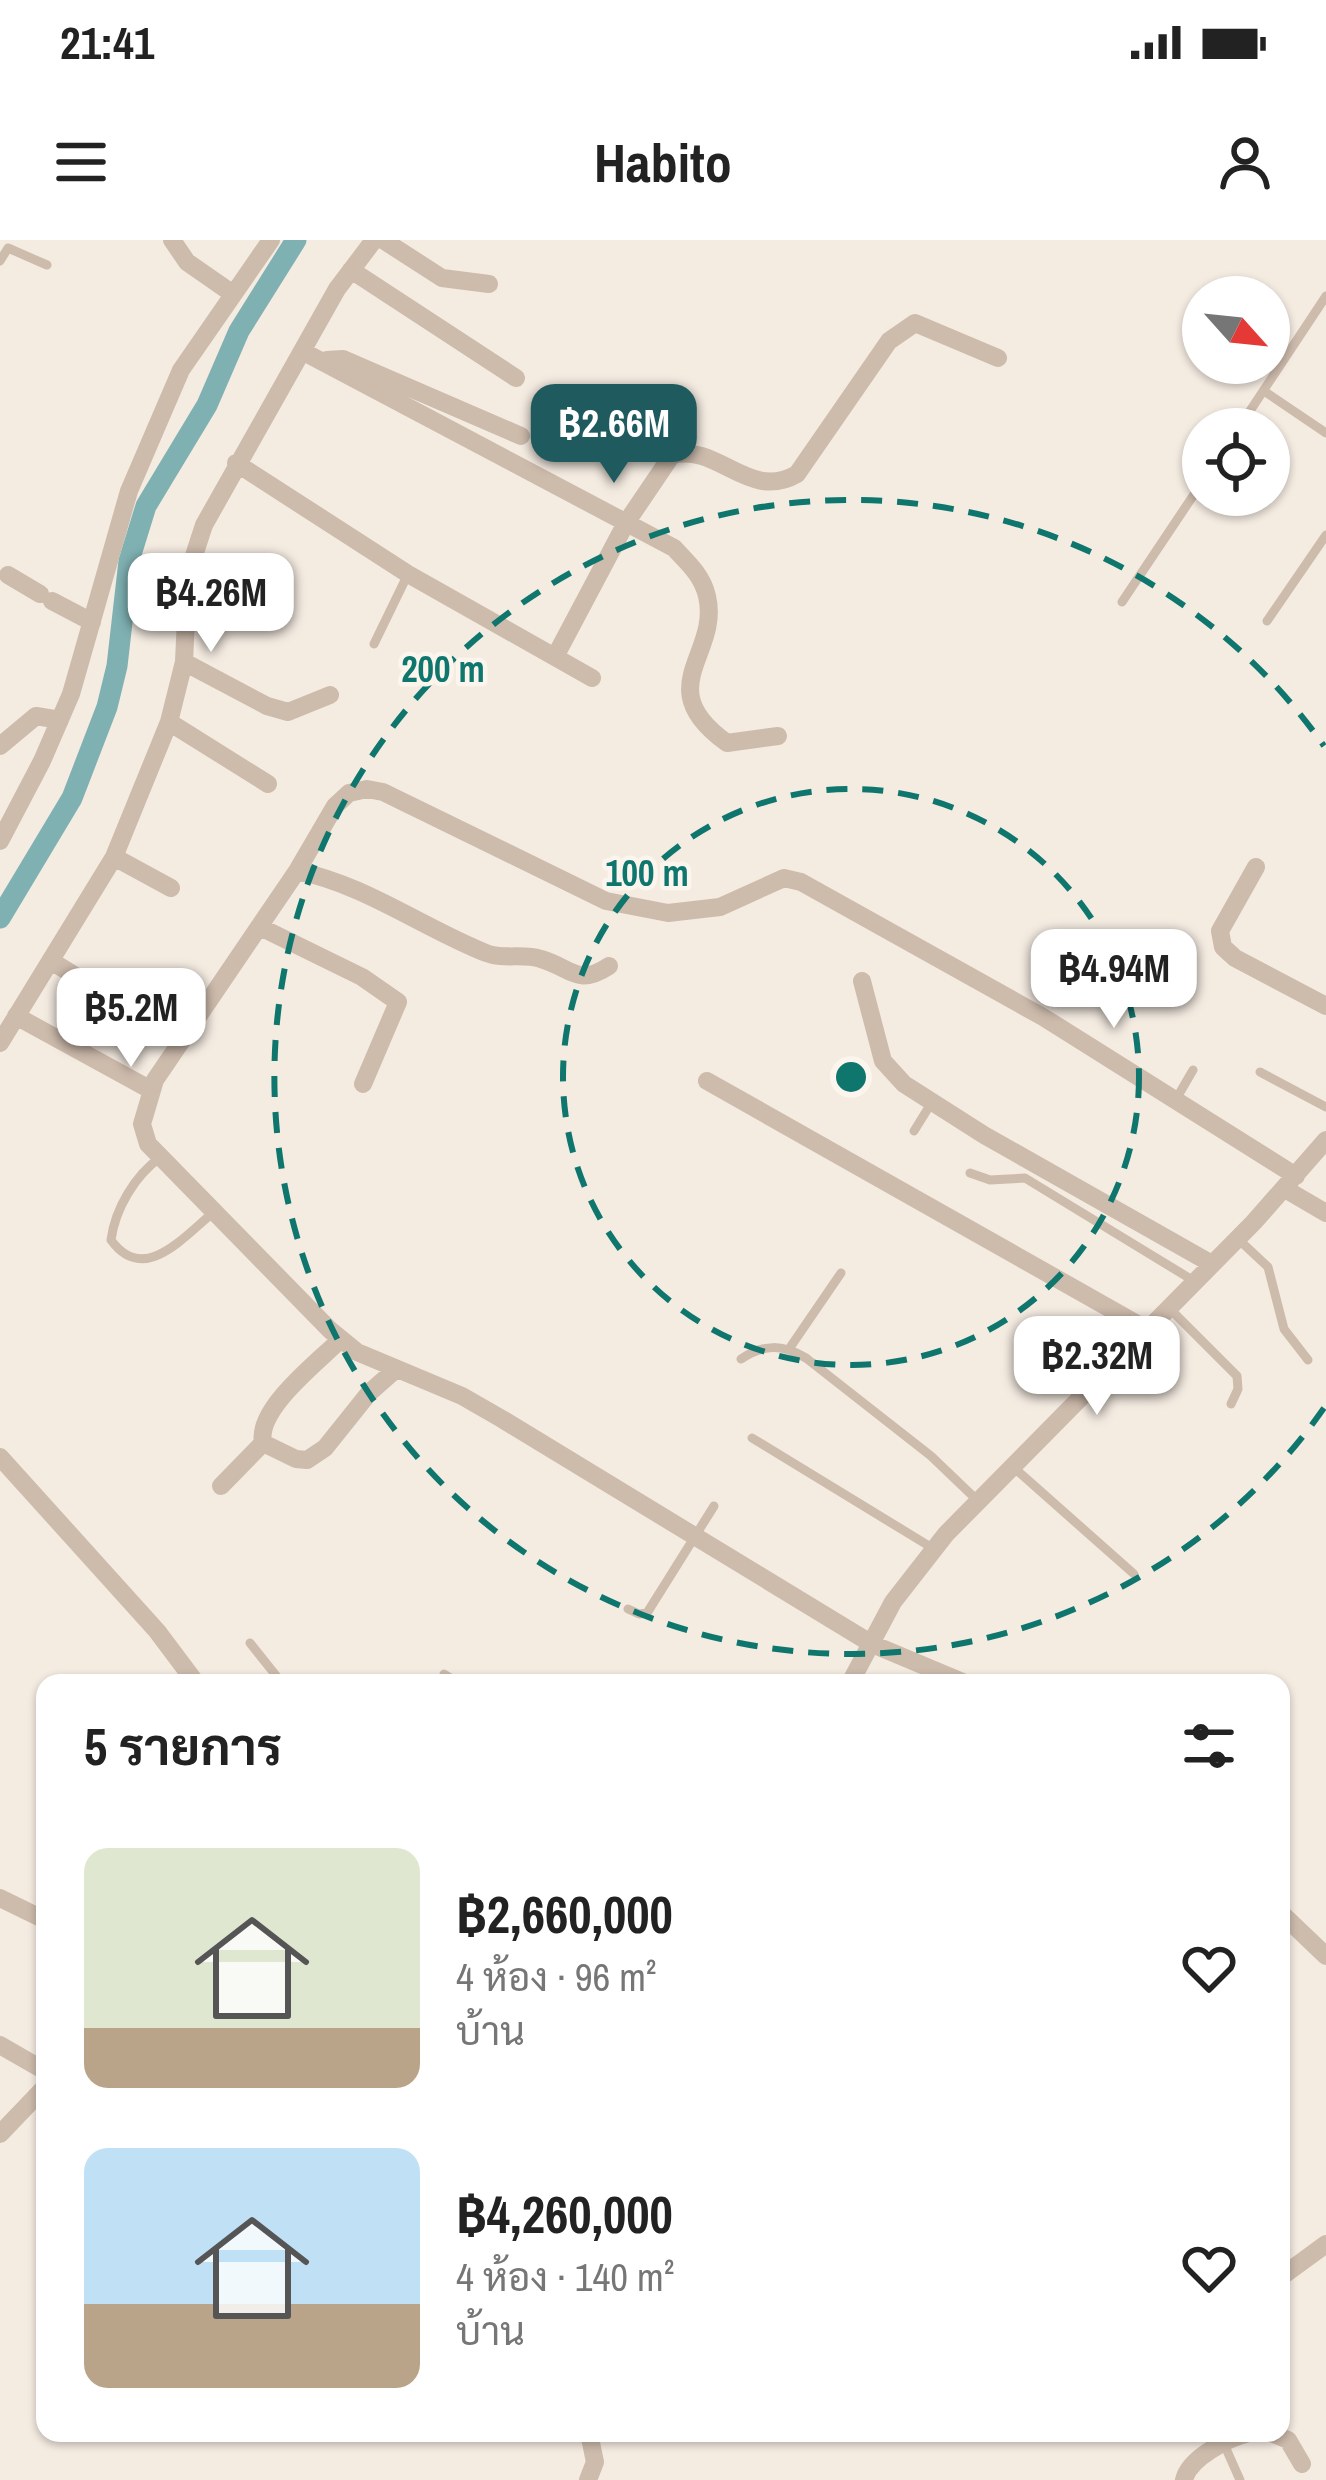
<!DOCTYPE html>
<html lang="th">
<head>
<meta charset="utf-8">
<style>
  :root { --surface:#fff; --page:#f2f2f2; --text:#222; --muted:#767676; --accent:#1f5a5e }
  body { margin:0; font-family:"Archivo Narrow",Sarabun,sans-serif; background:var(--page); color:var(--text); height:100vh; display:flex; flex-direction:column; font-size:45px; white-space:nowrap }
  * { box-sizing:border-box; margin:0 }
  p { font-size:39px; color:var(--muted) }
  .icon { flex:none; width:66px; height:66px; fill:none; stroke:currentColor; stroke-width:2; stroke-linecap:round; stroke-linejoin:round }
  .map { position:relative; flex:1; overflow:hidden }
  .side { position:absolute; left:36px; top:1434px; width:1254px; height:768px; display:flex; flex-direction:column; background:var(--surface); border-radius:24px; box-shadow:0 3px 9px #0004 }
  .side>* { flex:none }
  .needle { width:78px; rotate:117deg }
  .controls { position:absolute; left:1182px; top:36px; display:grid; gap:24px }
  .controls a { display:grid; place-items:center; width:108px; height:108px; border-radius:50%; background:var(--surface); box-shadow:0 3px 9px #0004; font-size:60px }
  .price { position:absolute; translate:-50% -102px; padding:0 27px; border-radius:24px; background:#fff; color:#222; font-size:39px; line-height:78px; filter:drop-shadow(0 3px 6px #0008) }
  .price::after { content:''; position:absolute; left:50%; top:72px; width:36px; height:27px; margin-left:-18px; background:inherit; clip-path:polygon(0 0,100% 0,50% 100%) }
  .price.active { background:var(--accent); color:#fff }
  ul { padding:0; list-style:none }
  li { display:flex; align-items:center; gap:36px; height:300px; padding:0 48px }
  li span { display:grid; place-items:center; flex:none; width:336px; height:240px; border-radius:24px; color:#555 }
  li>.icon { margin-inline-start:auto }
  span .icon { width:144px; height:144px; fill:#fffc; stroke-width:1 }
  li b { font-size:51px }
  h2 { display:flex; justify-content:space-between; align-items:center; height:144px; padding:0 48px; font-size:51px }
  .status { display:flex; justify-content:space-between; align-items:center; height:84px; padding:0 60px; background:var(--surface); direction:ltr }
  .status svg { height:33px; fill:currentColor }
  header { display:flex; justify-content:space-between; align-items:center; height:156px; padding:0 48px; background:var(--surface); font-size:54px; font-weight:800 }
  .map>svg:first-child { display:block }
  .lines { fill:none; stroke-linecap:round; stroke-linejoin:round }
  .canal { stroke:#7fb0b2; stroke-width:21 }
  .service { stroke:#cdbbac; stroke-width:9 }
  .minor { stroke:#cdbbac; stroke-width:18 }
  .ring { fill:none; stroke:#0f766e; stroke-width:6; stroke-dasharray:21 15 }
  .centre { fill:#0f766e; stroke:#fbf5ee; stroke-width:6 }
  .ring-label { font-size:36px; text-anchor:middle; font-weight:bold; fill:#0f766e; stroke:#fbf5ee; stroke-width:9; stroke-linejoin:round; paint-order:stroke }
</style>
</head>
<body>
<div class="status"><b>21:41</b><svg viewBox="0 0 49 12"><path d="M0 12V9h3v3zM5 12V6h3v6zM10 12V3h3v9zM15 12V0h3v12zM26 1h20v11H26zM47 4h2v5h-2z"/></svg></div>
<header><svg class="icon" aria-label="menu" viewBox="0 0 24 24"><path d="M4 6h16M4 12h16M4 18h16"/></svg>Habito<svg class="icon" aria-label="person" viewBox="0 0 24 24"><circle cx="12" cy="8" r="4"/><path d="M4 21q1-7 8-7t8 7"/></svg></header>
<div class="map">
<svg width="1326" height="2240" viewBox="0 0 1326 2240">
  <rect width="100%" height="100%" fill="#f4ebe1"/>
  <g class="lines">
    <path class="canal" d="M0,678l72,-120 35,-91 10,-41 12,-105 17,-55 61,-101 32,-74 57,-91"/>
    <path class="service" d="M0,21l8,-13 39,17
      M1264,151l62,42
      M1238,189l88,-133
      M1122,362l81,-121
      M1267,381l59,-86
      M374,404l34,-70
      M1260,832l66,35
      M1175,861l18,-31
      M914,891l18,-29
      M161,917c-26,18 -46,52 -50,83 33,46 73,-4 103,-28
      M970,933l20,7 35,-2 169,103
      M1237,998l31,29 16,62 24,31
      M1168,1067l69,69 1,13 -7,15
      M789,1109l52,-76
      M741,1119c23,-15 41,-15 65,-1l125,98 47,45
      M752,1198l182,111
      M1012,1226l122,108
      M628,1369l11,5 8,-1 67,-107
      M250,1403l32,40
      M444,1434l15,9
      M976,2194l1,-1
      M1224,2204l16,36"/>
    <path class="minor" d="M172,0l15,22 46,32
      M383,0l59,38 47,6
      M351,30l165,108
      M302,111l372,197c14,15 28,27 33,48 14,59 -58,91 20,147l51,-7
      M327,120l16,-1 178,77
      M236,223l172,111 184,104
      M8,335l32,19
      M52,361l40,21
      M556,415l70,-132 46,-68c46,-12 77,47 125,19l92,-133 26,-18 83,35
      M184,422l83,44 21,6 42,-17
      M169,482l99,62
      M0,506l36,-30 24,4
      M0,601l42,-80 29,-67 58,-203 52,-121 90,-130
      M114,617l57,31
      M1256,627l-36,64 3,16 12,11 91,48
      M297,631c67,13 126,57 189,82 18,7 37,0 55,6 31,9 36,28 68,7
      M260,687l102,50 36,25 -35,82
      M51,721l70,43
      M862,741l21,80 21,23 80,51 228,129
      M16,776l135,74
      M0,803l114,-186 55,-135 15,-60 4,-88 16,-49 133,-236 37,-49
      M707,841l439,248
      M1285,949l41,24
      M263,1203c-7,-34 54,-80 78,-104
      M0,1217l157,174 39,52
      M221,1246l42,-43 33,16 11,1 18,-12 44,-55 26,-23
      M850,1443l43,-81 53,-68 308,-312 72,-82
      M965,1443l-93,-39 -370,-225 -40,-23 -105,-44 -27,-22 -182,-186 -6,-20 13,-44 142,-209 38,-65 14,-13 18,-4 16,3 223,109 62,12 52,-6 64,-29 17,4 242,135 253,159
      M0,1658l45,22
      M1281,1673l45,43
      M0,1805l45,26
      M0,1894l45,-47
      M1281,2037l45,-33
      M1271,2193l17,7 14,24
      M588,2240l7,-18 -6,-29
      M1184,2240c5,-22 44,-42 65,-47"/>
  </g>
  <g class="ring">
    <circle cx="851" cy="837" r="288"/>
    <path d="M1324 1168A577 577 0 1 1 1324 506"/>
  </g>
  <circle cx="851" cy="837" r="18" class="centre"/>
  <g class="ring-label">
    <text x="443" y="442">200 m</text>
    <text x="647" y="646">100 m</text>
  </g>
</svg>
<div class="controls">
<a><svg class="needle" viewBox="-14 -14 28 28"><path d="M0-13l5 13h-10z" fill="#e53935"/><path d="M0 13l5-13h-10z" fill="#767676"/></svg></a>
<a><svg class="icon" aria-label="locate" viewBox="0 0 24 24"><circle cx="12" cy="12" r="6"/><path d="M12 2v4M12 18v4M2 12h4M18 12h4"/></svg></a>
</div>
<b class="price active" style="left:614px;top:246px">฿2.66M</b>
<b class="price" style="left:211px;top:415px">฿4.26M</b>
<b class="price" style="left:1114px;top:791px">฿4.94M</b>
<b class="price" style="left:131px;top:830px">฿5.2M</b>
<b class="price" style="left:1097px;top:1178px">฿2.32M</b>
<section class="side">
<h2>5 รายการ<svg class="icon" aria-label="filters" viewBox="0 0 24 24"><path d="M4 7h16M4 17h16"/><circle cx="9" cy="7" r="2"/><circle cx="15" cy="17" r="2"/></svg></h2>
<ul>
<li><span style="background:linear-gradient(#dfe7d0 75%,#b9a48a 0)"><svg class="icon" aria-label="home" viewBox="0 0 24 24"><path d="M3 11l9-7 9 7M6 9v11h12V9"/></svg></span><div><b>฿2,660,000</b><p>4 ห้อง · 96 m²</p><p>บ้าน</p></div><svg class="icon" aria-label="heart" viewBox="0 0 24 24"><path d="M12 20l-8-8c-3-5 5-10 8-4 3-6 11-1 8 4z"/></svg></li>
<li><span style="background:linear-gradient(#bfe0f5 65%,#b9a48a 0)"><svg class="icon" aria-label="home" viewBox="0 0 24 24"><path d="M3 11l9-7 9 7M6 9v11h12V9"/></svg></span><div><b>฿4,260,000</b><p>4 ห้อง · 140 m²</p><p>บ้าน</p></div><svg class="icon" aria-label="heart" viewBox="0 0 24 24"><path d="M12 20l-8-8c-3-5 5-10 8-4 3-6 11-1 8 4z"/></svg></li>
</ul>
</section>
</div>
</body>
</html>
